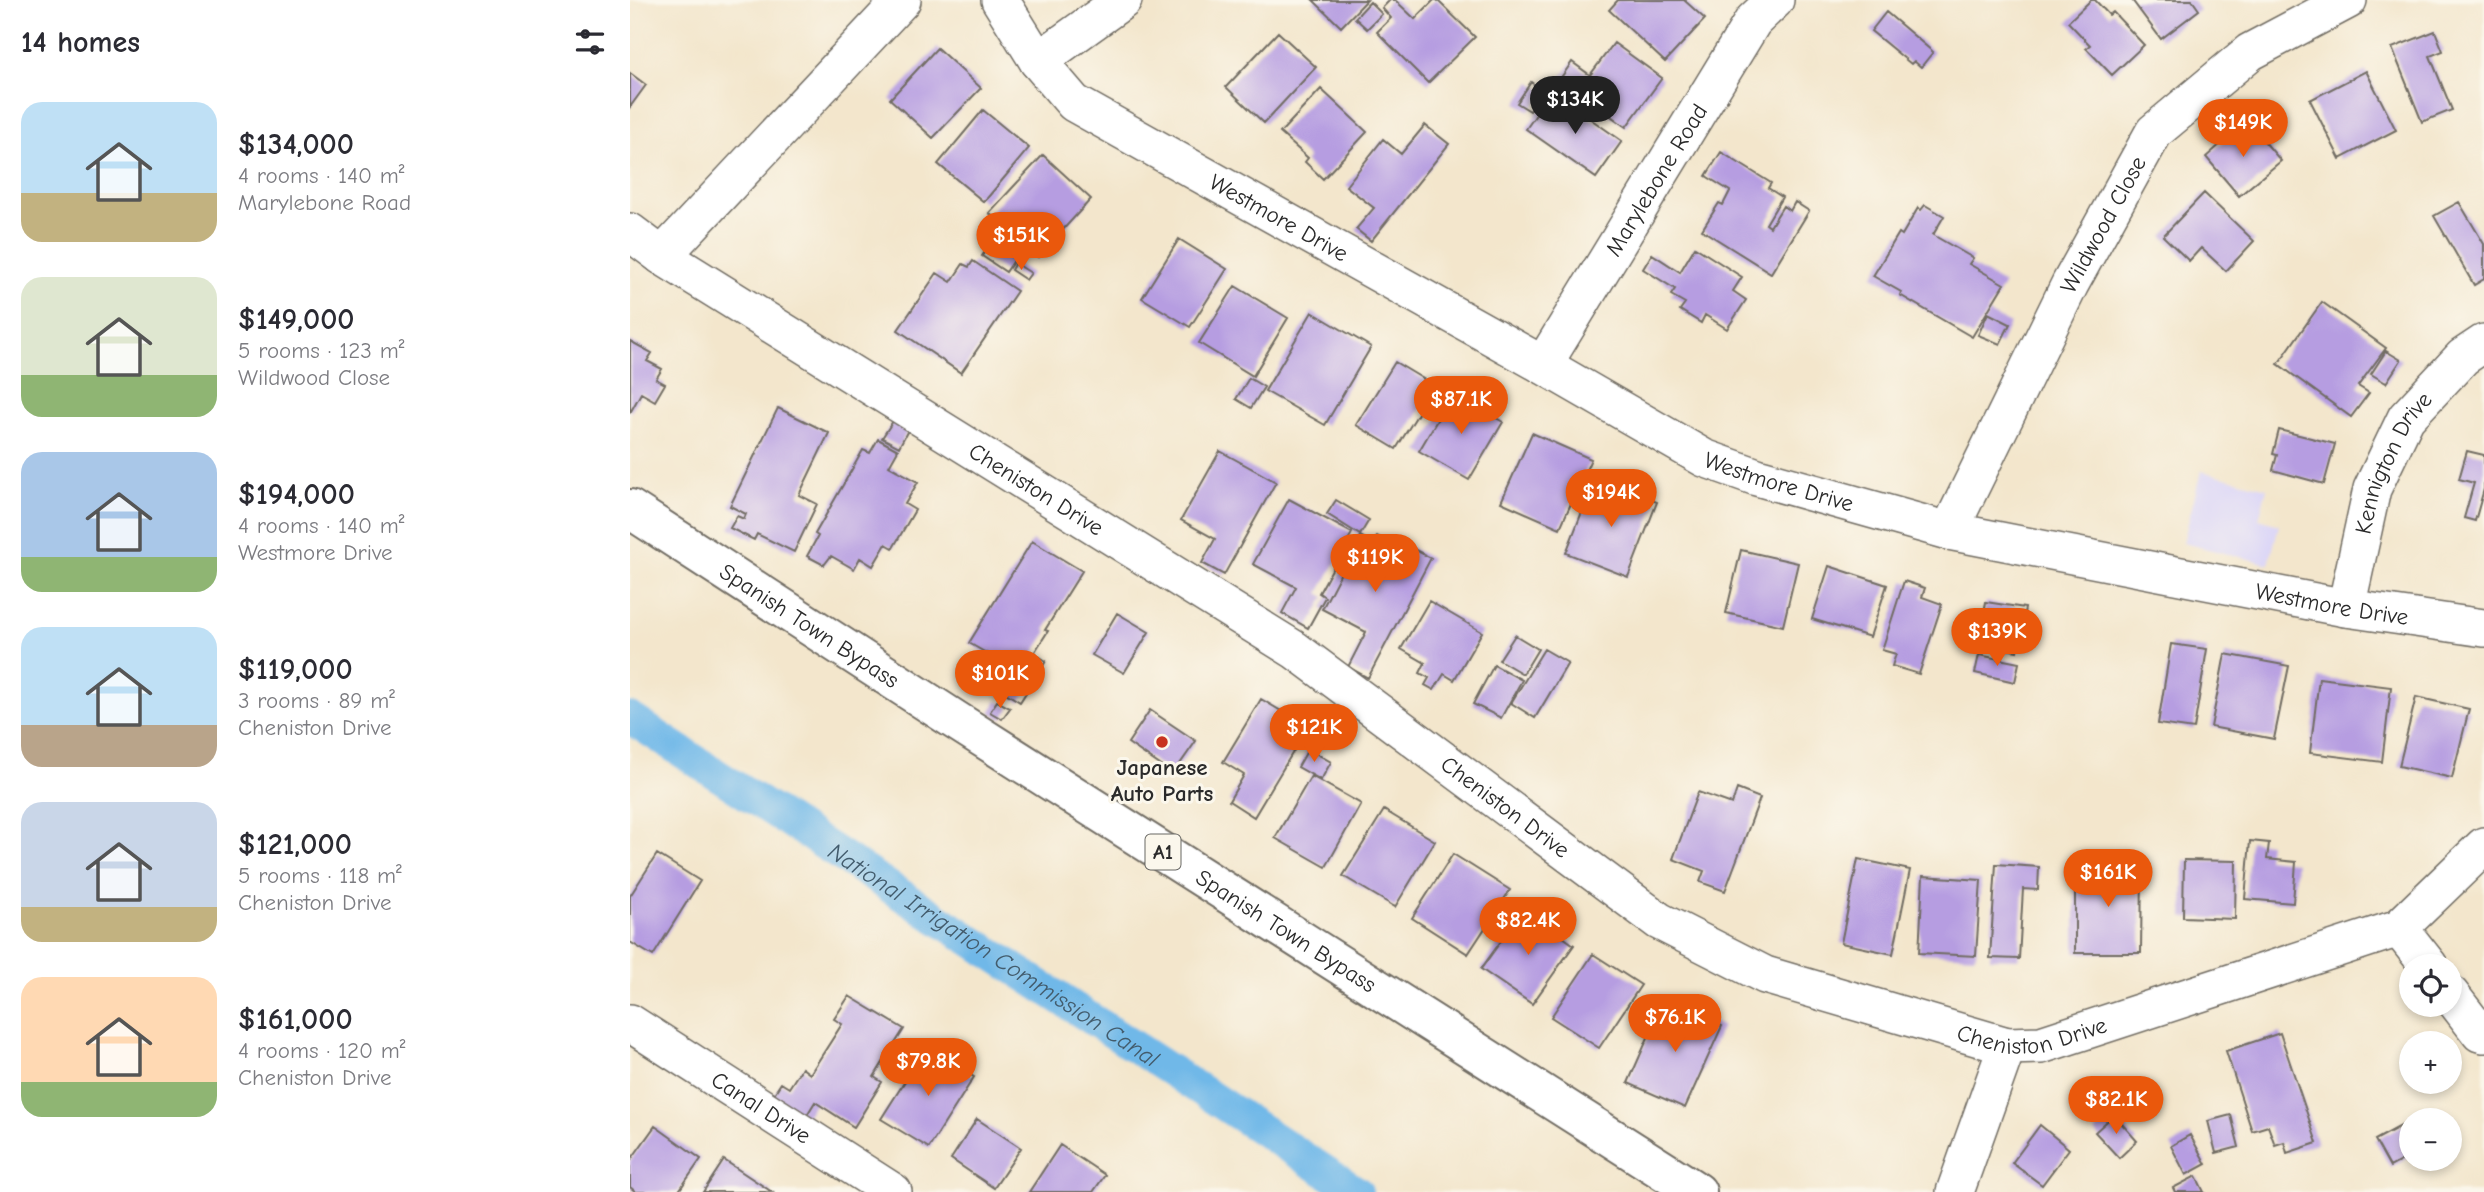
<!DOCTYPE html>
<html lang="en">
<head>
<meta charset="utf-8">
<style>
  :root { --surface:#fff; --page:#f2f2f3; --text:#2b2b33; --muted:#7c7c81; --accent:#ea580c }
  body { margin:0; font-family:"Comic Neue",sans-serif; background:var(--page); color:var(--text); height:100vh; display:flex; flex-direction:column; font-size:26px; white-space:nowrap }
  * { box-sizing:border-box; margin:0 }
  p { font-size:23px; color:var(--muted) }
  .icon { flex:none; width:38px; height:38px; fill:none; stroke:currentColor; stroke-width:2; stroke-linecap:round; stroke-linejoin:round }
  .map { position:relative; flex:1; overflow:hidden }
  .sheet { display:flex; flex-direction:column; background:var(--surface); width:630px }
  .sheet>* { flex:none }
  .controls { position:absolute; left:1769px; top:954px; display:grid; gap:14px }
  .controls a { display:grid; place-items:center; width:63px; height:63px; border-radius:50%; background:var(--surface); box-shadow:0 4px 10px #0003; font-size:35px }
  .price { position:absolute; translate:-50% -60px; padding:0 16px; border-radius:24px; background:var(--accent); color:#fff; font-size:23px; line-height:46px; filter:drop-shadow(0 2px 4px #0008) }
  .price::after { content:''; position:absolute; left:50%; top:42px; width:21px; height:16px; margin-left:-10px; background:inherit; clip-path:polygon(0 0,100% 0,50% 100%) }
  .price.active { background:#222; color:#fff }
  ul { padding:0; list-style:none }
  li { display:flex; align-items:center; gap:21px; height:175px; padding:0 21px }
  li span { display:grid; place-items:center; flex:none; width:196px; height:140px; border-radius:21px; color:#555 }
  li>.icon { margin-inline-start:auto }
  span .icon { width:84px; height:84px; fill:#fffc; stroke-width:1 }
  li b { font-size:30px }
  h2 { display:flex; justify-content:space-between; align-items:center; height:84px; padding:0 21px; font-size:30px }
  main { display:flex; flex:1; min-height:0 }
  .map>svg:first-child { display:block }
  .built { fill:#dbd6f7 }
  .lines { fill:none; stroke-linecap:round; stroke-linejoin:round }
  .canal { stroke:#6fb8e8; stroke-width:32 }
  .building { fill:#b69de1 }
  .minor-casing { stroke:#716c63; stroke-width:40 }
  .major-casing { stroke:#716c63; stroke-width:42 }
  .minor { stroke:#fff; stroke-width:37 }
  .major { stroke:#fff; stroke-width:38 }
  .poi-dot { fill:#c8321e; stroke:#fbf7ec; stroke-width:2.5 }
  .labels { text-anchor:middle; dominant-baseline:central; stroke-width:6; stroke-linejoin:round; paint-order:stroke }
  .shield { fill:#fbf7ec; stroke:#696865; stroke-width:2 }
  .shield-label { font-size:21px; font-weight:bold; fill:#2b2b2b }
  .street-label { font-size:23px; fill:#2b2b2b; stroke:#fbf7ec }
  .poi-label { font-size:23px; font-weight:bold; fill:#2b2b2b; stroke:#fbf7ec }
  .water-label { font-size:24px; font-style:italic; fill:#435c6d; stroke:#fbf7ec }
</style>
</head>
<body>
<main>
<section class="sheet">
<h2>14 homes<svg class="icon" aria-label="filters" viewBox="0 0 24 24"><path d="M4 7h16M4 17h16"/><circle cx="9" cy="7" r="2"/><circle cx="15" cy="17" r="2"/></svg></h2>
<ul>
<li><span style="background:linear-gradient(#bfe0f5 65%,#c2b280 0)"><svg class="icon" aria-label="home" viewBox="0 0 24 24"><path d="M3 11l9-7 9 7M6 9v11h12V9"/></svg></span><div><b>$134,000</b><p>4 rooms · 140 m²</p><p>Marylebone Road</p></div></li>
<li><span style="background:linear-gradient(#dfe7d0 70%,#8fb573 0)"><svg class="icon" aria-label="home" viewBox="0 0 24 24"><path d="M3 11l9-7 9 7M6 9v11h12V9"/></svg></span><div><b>$149,000</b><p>5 rooms · 123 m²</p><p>Wildwood Close</p></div></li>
<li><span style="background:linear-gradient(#a9c7e8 75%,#8fb573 0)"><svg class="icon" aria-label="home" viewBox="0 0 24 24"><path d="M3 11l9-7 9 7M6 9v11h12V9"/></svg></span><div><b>$194,000</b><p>4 rooms · 140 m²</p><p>Westmore Drive</p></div></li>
<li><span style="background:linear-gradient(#bfe0f5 70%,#b9a48a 0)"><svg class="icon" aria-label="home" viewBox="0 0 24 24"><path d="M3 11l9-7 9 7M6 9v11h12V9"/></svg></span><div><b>$119,000</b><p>3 rooms · 89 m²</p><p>Cheniston Drive</p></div></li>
<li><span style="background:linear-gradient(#c9d6e8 75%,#c2b280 0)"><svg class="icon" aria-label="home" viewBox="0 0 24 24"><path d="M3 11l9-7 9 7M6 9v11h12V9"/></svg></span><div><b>$121,000</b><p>5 rooms · 118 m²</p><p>Cheniston Drive</p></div></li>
<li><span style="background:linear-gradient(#ffd9b3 75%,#8fb573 0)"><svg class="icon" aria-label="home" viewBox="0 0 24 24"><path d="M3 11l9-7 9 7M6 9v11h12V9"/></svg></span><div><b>$161,000</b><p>4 rooms · 120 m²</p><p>Cheniston Drive</p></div></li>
</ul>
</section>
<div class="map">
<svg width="1854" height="1192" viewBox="0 0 1854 1192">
  <rect width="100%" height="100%" fill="#fbf7ec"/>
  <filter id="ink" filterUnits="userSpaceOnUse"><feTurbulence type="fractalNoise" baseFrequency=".0143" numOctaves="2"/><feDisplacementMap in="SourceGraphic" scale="14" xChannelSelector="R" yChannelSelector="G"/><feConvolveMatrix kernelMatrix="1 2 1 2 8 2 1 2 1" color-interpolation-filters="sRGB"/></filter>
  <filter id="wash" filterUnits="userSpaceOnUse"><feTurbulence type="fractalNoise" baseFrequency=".00686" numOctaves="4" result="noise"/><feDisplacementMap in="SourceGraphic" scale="28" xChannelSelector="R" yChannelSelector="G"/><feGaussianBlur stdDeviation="1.57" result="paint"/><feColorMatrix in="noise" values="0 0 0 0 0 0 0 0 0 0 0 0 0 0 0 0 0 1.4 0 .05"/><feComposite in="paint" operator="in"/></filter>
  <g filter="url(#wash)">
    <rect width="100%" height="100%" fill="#f3e6cc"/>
    <path class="built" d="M1571,471l66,17 -8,31 20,6 -10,39 -86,-21z"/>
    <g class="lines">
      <path class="canal" id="s1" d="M0,718l727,474"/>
    </g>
    <g id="blocks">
      <path class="building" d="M683,0h54l-26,27z
        M760,0h5l20,19 19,-19h3l38,37 -47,46 -51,-51 14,-14 -9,-10z
        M988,0h66l21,19 -40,43 -56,-52z
        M1461,0h4l14,15 4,-3 31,33 -32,30 -26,-27 4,-3 -22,-23z
        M1502,0h60l7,10 -38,29z
        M740,2l12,12 -15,15 -12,-11z
        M1256,12l47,40 -12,15 -7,-6 -3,3 -40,-33z
        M1805,31l8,20 -13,5 22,54 -30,12 -30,-74z
        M648,32l38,35 -52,56 -38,-36z
        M984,43l48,35 -36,49 -66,-48 12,-17 18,13z
        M307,48l44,40 -48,50 -43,-39z
        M1736,71l30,59 -56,29 -30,-59z
        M0,73l16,12 -16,22z
        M901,82l13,10 -14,19 -13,-8z
        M691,89l46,43 -44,47 -18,-17 3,-4 -28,-25z
        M929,97l63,44 -26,37 -70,-49 18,-26 7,4z
        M353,110l46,38 -45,54 -46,-38z
        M1617,121l34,40 -42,35 -33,-39z
        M795,125l24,19 -78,97 -15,-12 18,-21 -28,-22 37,-47 18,15z
        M1091,152l50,31 -3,5 14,9 -16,27 4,3 13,-21 7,5 5,-9 14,9 -38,62 -69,-43 17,-27 4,2 7,-14 -24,-15z
        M413,155l48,44 -53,58 -49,-44z
        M1574,193l50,48 -28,30 -25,-23 -12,13 -26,-25z
        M1829,202l25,42v35l-10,6 -40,-69z
        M1295,205l19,11 -11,19 40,23 -4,6 35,20 -32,53 -72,-42 1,-3 -28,-16 26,-43 3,2 16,-27 3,2z
        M549,239l48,30 -37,58 -48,-29z
        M361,243l24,16 -9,13 -24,-16z
        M1065,247l47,30 -9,14 13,9 -19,29 -22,-14 -4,8 -21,-13 5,-7 -14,-8 4,-6 -32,-20 9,-15 28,18z
        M343,261l44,30 -56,82 -63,-43 39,-57 14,9 12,-18 6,3z
        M385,263l16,10 -5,7 -15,-10z
        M605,286l53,32 -35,58 -54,-33z
        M1692,302l64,46 -28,38 11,7 -18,24 -73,-53z
        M682,312l59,35 -46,78 -60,-34z
        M1358,313l22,11 -10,20 -22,-9z
        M0,341l22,12 -5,8 15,8 -6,10 9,5 -10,17 -14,-8 -11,20z
        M1756,351l15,9 -15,23 -15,-9z
        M765,362l40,24 -39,63 -40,-24z
        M619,378l15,9 -13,21 -15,-9z
        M823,393l50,29 -34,58 -50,-29z
        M148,408l51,25 -30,62 18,9 -23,48 -37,-18 -3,6 -24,-12 7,-12 7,3 2,-5 -16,-8z
        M263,421l15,9 -9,17 -17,-9z
        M1649,430l56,14 -11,40 -51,-14 4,-15 -4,-1z
        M902,433l59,26 -31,69 -59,-26z
        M248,439l20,11 -9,16 29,16 -13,22 10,6 -22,38 -7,-4 -13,22 -13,-8 -6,11 -23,-13 -7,9 -17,-9 11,-20 -3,-2 48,-84 7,3z
        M590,451l56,31 -52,93 -22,-12 13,-24 -34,-19z
        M1837,451l17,4v34l-9,32 -11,-3 10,-35 -15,-4z
        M966,476l18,7 -6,14 26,11 5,-13 18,7 -29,75 -62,-24z
        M659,499l63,34 -33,60 6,4 -17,31 -26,-15 14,-26 -43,-23z
        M706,500l33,20 -9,15 -33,-21z
        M730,536l13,7 4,-7 13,7 2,-5 39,20 -63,120 -20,-11 18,-35 -44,-23z
        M402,541l50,30 -37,59 3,1 -14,22 12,8 -26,41 -33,-21 13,-20 -31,-18z
        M1111,550l57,13 -15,63 -57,-13z
        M1199,566l58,19 -17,52 -58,-18z
        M1274,581l21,7 -3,9 20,7 -23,70 -27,-8 4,-12 -14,-4z
        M799,601l53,31 -28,48 -10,-6 -10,16 -9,-5 4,-7 -9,-5 5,-10 -24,-14z
        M1356,602l39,6 -8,43 -39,-7z
        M487,613l32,19 -25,41 -32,-18z
        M885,635l23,14 -15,25 -24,-14z
        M1541,644l36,5 -13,80 -36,-5z
        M914,649l24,14 -33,55 -24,-15z
        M1595,654l64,12 -15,73 -63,-12z
        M1349,655l40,8 -4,19 -40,-9z
        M864,665l28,15 -21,38 -28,-14z
        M1689,678l72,9 -9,75 -72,-9z
        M1786,697l53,12 -17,69 -53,-12z
        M631,699l47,28 -54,90 -25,-16 15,-26 -21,-13z
        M367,701l13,7 -8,11 -12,-7z
        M520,710l46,31 -23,33 -45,-31z
        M678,749l23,13 -10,18 -23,-13z
        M681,776l50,28 -35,63 -51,-29z
        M1107,789l23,9 -35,93 -25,-9 4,-11 -31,-12 25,-67 34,12z
        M754,810l51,31 -40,66 -52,-31z
        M1620,841l19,2 -2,16 29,3 -3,41 -48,-4z
        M27,854l43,27 -47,75 -23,-14v-46z
        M823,854l57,36 -42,64 -56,-36z
        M1228,859l52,11 -17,84 -52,-11z
        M1554,860l52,1 -1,58 -52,-2z
        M1366,864l43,3 -1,23 -15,-1 -4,70 -29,-1z
        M1445,866h67l-1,87h-66z
        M1293,876l58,4 -5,76 -57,-3z
        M894,909l50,36 -42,59 -51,-35z
        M963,954l48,31 -42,63 -48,-31z
        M219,996l55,33 -30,48 8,5 -28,45 -39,-25 -10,16 -33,-21 9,-14 8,5 13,-20 8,6 32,-50 -8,-5z
        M1034,1001l58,25 -37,82 -57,-25z
        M1650,1033l37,110 -30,10 -3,-11 -9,3 -7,-19 -16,5 -26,-80z
        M296,1048l48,29 -45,71 -48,-29z
        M1484,1115l23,26 -18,17 -24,-26z
        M1601,1115l8,32 -23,6 -8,-32z
        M347,1119l44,29 -27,40 -43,-29z
        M1782,1120v35l-22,12 -15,-27z
        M1410,1125l29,24 -27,36 -30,-22z
        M25,1126l46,33 -23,33h-42l-6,-5v-26z
        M1560,1135l16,29 -20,11 -15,-29z
        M430,1145l45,30 -12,17h-64z
        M94,1160l48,32h-69z
        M1566,1176l8,16h-29l-2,-4z"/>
    </g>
  </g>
  <g filter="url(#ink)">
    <use href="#blocks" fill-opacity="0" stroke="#716c63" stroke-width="2"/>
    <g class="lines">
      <g class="minor-casing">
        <g id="minor">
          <path id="s2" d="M370,0l38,61 36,42 469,262 161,93 53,19 192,54 397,77 138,20"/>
          <path d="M408,61l85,-61"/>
          <path id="s3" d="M0,232l32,24 633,394 364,271 106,54 242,71 34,-1 358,-117 85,-82"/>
          <path d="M32,256l240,-256"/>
          <path id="s4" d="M913,365l210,-344 22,-21"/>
          <path id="s5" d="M1319,531l121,-247 84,-152 96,-80 98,-52"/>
          <path id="s6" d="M1716,608l26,-119 34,-71 57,-61 21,-14"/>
          <path d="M1769,928l30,38"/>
          <path d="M1820,994l30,39 4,1"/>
          <path id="s7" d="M0,1023l263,169"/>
          <path d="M1325,1192l52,-146"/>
        </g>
      </g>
      <g class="major-casing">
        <g id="major">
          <path id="s8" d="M0,509l325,211 742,472"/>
        </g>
      </g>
      <use href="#minor" class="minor"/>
      <use href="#major" class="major"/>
    </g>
  </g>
  <circle class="poi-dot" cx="532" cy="742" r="7"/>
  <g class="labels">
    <rect class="shield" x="515.5" y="834.5" width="35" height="35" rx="5"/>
    <g class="shield-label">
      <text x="533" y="852">A1</text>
    </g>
    <g class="street-label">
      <text stroke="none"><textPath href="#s4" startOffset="217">Marylebone Road</textPath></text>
      <text stroke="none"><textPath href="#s2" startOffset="362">Westmore Drive</textPath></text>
      <text stroke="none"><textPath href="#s5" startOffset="343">Wildwood Close</textPath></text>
      <text stroke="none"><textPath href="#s6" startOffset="154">Kennigton Drive</textPath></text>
      <text stroke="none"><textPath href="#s2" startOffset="929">Westmore Drive</textPath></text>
      <text stroke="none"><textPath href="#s3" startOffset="481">Cheniston Drive</textPath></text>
      <text stroke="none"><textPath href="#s2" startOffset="1496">Westmore Drive</textPath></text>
      <text stroke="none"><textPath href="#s8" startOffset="214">Spanish Town Bypass</textPath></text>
      <text stroke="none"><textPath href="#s3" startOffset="1048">Cheniston Drive</textPath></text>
      <text stroke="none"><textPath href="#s8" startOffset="780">Spanish Town Bypass</textPath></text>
      <text stroke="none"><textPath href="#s3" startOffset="1636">Cheniston Drive</textPath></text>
      <text stroke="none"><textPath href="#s7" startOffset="156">Canal Drive</textPath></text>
    </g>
    <g class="poi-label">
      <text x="532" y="767">Japanese<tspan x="532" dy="26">Auto Parts</tspan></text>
    </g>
    <g class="water-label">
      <text stroke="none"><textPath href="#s1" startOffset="434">National Irrigation Commission Canal</textPath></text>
    </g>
  </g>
</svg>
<div class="controls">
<a><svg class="icon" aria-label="locate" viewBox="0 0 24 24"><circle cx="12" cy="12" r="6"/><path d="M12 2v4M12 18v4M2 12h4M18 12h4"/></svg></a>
<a>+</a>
<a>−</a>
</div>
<b class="price active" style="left:945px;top:136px">$134K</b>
<b class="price" style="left:1613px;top:159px">$149K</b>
<b class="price" style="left:391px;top:272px">$151K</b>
<b class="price" style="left:831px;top:436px">$87.1K</b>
<b class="price" style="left:981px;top:529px">$194K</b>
<b class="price" style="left:745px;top:594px">$119K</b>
<b class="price" style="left:1367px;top:668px">$139K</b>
<b class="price" style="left:370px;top:710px">$101K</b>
<b class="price" style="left:684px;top:764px">$121K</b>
<b class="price" style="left:1478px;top:909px">$161K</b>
<b class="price" style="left:898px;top:957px">$82.4K</b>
<b class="price" style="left:1045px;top:1054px">$76.1K</b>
<b class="price" style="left:298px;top:1098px">$79.8K</b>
<b class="price" style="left:1486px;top:1136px">$82.1K</b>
</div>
</main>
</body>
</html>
